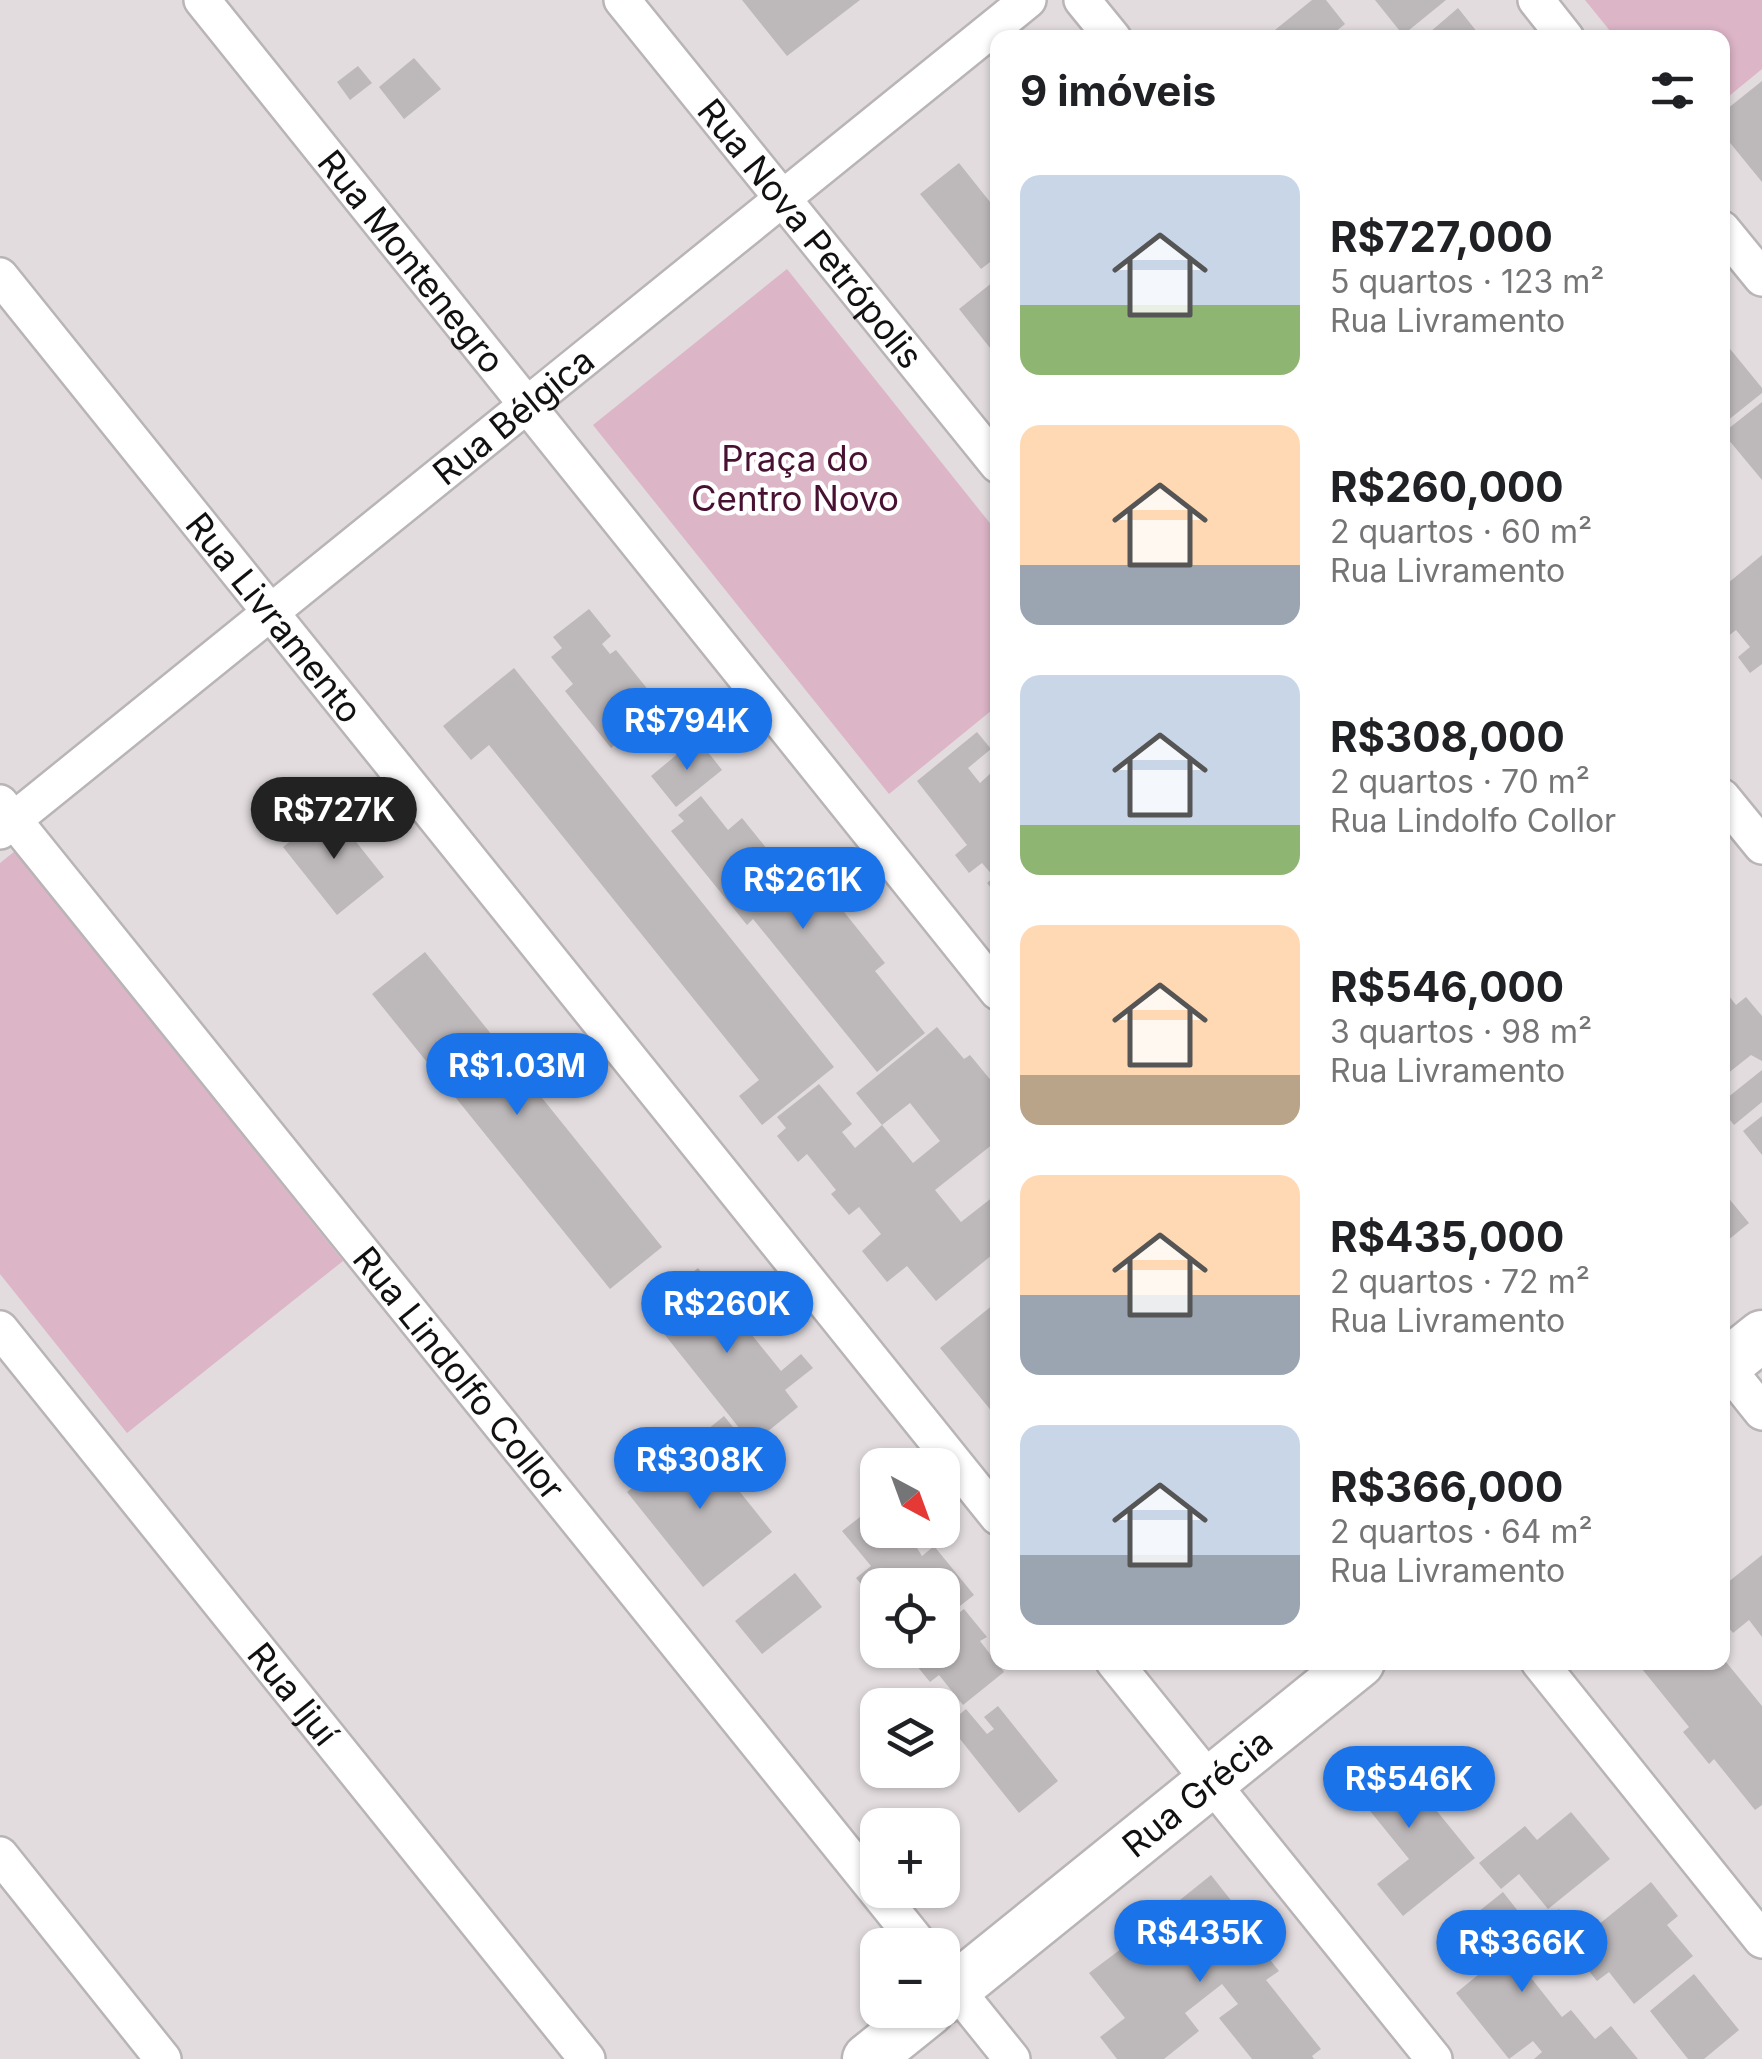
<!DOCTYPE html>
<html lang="pt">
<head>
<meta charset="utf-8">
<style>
  :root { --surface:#fff; --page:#f2f2f2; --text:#202124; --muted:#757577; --accent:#1a73e8 }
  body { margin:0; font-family:Inter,sans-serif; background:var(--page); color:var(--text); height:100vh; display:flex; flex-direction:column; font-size:38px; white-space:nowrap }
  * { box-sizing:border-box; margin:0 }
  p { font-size:32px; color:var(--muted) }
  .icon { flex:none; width:55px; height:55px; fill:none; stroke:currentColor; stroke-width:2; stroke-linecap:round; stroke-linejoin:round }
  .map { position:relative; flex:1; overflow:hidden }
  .side { position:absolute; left:990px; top:30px; width:740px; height:1640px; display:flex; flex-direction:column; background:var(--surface); border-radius:20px; box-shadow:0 2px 8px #0004 }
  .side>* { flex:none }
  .needle { width:65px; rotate:139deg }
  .tools { position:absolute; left:860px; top:1448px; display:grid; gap:20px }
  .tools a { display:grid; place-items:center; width:100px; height:100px; border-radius:20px; background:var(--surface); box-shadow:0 2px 8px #0004; font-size:50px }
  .price { position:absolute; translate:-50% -85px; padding:0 22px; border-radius:35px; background:var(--accent); color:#fff; font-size:32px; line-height:65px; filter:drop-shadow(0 2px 5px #0008) }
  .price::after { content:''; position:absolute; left:50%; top:60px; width:30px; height:22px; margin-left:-15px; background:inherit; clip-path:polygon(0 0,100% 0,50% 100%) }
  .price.selected { background:#222; color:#fff }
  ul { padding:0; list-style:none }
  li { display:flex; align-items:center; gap:30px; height:250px; padding:0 30px }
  li span { display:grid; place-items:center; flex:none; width:280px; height:200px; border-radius:20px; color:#555 }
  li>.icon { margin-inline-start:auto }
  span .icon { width:120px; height:120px; fill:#fffc; stroke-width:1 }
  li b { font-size:42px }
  h2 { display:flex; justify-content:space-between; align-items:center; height:120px; padding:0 30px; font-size:42px }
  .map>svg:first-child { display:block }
  .green { fill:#dcb5c7 }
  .building { fill:#bdb8ba }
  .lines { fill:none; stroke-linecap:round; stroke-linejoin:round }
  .street-casing { stroke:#b9b4b6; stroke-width:40 }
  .secondary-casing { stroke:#b9b4b6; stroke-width:55 }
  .street { stroke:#fff; stroke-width:35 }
  .secondary { stroke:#fff; stroke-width:50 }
  .labels { text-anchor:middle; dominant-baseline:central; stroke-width:9; stroke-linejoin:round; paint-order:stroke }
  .street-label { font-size:35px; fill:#121011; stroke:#fff }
  .park-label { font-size:35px; fill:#481131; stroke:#fff }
</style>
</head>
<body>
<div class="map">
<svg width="1762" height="2059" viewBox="0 0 1762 2059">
  <rect width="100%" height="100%" fill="#e2dcdf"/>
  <path class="green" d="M1585,0h177v69l-39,32 -1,-63 -107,-1z
    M787,269l210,263v174l-108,88 -296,-369z
    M15,851l328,410 -216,172 -127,-159v-411z"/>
  <path class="building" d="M742,0h118l-73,56z
    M1312,0h14l19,24 -17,14h-63z
    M1375,0h71l-43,35z
    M1458,8l24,30h-59z
    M414,58l27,31 -37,30 -25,-32z
    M358,66l14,17 -22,17 -13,-18z
    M1762,81v101l-40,-49v-20z
    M959,163l39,49v44l-17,13 -61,-75z
    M998,278v80l-39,-49z
    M1722,339l40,49v5l-40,32z
    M1762,402v78l-39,-47z
    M1762,555v109l-12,9 -12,-16 12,-10 -14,-17 -14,11v-53z
    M589,609l22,27 -9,8 8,10 6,-4 46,57 -51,41 -46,-57 8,-7 -22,-27 11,-9 -9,-11z
    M514,668l320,399 -72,58 -23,-29 20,-16 -270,-335 -18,15 -28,-34z
    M977,732l14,17 -23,19 12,15 12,-11 6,6v119l-11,-14 7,-6 -12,-14 -13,10 -14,-18 12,-10 -50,-64z
    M697,738l25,32 -46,37 -25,-31z
    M701,796l27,34 14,-12 54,67 16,-13 73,91 -10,8 50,62 -48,39 -124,-153 -6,6 -76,-94 13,-10 -6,-6z
    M330,809l54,68 -47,38 -54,-68z
    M425,952l79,98 14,-11 26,33 -14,11 132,164 -52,42 -238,-295z
    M1729,996l7,9 10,-8 16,19v45l-11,-6 -29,23v-77z
    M937,1027l27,32 6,-4 28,34v51l-63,50 26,32 37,-29v57l-62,51 -29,-35 -20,16 -25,-31 19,-17 -22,-27 -10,8 -18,-21 5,-4 -29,-36 -9,8 -21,-26 9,-8 -9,-11 42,-33 33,40 -10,8 13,16 27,-23 31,38 27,-22 -30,-38 -28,22 -26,-32z
    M1762,1070v32l-28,23 -12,-15v-8z
    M1762,1116v39l-19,-24z
    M1722,1190l27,33 -27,22z
    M698,1268l83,103 20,-17 12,14 -28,22 13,17 -46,37 -107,-134z
    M994,1304l4,105 -5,4 -53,-65z
    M724,1416l25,31 -17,14 -25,-31z
    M696,1437l76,95 -69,55 -76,-95z
    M878,1503v27h28l16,26 12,-10 40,49 -32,25v-35h-64v20l-22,-27 15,-12 -29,-35z
    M1762,1555v82l-13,-17 -16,13 -11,-13v-33z
    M795,1573l27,34 -60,47 -27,-33z
    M964,1609l23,28 -7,4 24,31 -41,33 -24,-30 -9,7 -23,-28 35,-4v-24z
    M1722,1657l40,49v99l-7,5 -41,-51 -5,5 -26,-32 6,-5 -51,-63 84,-2z
    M998,1706l60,75 -39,32 -71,-89 18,-15 21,25 7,-5 -10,-12z
    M1385,1747l90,111 -72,58 -26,-32 32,-25 -64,-79z
    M1571,1812l39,47 -62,50 -29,-35 -18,15 -22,-26 46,-37 12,14z
    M1211,1875l52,66 -5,4 21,26 -13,9 55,69 -9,7 2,3h-62l-33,-41 19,-14 -16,-20 -37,29 14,18 -35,28h-47l-17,-22 25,-19 -36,-45 40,-30 12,16 37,-30 -13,-17z
    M1651,1882l27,34 -11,9 26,31 -59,48 -25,-32 -12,9 -27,-33 -13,11 -24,-29 26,-21 23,29z
    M1503,1892l30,38 -24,20 53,67 9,-7 24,29 16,-13 27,33h-104l8,-7 -9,-11 -24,18 -53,-66 28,-23 -31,-38z
    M1694,1974l45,56 -35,29h-16l-38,-48z"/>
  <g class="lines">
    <g class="street-casing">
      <g id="street">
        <path id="s1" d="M202,0l796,992"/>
        <path id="s2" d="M622,0l376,465"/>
        <path d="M1082,0l31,38"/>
        <path d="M1536,0l30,38"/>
        <path d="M1722,229l40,49"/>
        <path id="s3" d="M0,276l998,1241"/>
        <path d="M1722,797l40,49"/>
        <path id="s4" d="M0,803l920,1142"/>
        <path id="s5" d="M0,831l1028,-831"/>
        <path id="s6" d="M0,1329l587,730"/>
        <path d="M1722,1362l40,50"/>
        <path d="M1114,1662l320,397"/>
        <path d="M1539,1662l223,278"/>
        <path d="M0,1855l163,204"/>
        <path d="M942,1972l70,87"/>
      </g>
    </g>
    <g class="secondary-casing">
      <g id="secondary">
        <path d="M1722,1368l40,-32"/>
        <path id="s7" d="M942,1999l417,-337"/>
        <path d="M868,2059l61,-49"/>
      </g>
    </g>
    <use href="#street" class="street"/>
    <use href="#secondary" class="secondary"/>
  </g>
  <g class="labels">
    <g class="street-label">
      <text stroke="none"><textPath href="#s2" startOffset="300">Rua Nova Petrópolis</textPath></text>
      <text stroke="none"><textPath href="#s1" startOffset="335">Rua Montenegro</textPath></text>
      <text stroke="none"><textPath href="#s5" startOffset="660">Rua Bélgica</textPath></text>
      <text stroke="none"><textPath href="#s3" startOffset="438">Rua Livramento</textPath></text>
      <text stroke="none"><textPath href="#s4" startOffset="732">Rua Lindolfo Collor</textPath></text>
      <text stroke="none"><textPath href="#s6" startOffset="468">Rua Ijuí</textPath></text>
      <text stroke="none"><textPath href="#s7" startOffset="328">Rua Grécia</textPath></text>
    </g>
    <g class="park-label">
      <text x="795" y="458">Praça do<tspan x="795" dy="40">Centro Novo</tspan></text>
    </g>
  </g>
</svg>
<div class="tools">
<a><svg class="needle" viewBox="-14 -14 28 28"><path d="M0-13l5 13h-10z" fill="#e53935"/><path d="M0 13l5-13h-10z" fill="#757577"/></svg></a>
<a><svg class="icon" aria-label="locate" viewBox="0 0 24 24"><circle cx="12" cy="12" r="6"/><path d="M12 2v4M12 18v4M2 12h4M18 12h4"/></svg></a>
<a><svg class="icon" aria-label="layers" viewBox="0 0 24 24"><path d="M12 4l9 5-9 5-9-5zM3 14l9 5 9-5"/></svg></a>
<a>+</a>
<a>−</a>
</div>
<b class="price" style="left:687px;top:773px">R$794K</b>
<b class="price selected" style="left:334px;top:862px">R$727K</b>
<b class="price" style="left:803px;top:932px">R$261K</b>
<b class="price" style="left:517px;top:1118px">R$1.03M</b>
<b class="price" style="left:727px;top:1356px">R$260K</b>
<b class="price" style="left:700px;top:1512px">R$308K</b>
<b class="price" style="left:1409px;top:1831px">R$546K</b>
<b class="price" style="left:1200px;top:1985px">R$435K</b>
<b class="price" style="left:1522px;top:1995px">R$366K</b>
<section class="side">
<h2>9 imóveis<svg class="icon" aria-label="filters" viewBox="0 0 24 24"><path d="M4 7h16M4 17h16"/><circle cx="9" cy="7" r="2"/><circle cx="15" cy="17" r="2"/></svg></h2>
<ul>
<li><span style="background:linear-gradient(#c9d6e8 65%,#8fb573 0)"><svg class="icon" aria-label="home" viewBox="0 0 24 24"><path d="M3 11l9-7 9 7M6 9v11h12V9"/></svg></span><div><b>R$727,000</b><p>5 quartos · 123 m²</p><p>Rua Livramento</p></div></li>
<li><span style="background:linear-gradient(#ffd9b3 70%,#9aa5b1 0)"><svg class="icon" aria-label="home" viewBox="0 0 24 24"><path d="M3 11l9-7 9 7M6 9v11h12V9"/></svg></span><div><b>R$260,000</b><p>2 quartos · 60 m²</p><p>Rua Livramento</p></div></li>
<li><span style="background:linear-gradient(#c9d6e8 75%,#8fb573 0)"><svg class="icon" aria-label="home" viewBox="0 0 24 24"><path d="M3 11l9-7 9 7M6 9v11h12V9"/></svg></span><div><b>R$308,000</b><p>2 quartos · 70 m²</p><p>Rua Lindolfo Collor</p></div></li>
<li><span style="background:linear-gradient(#ffd9b3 75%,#b9a48a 0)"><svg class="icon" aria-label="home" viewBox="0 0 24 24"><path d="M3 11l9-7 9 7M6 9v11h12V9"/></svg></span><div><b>R$546,000</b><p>3 quartos · 98 m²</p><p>Rua Livramento</p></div></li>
<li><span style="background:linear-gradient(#ffd9b3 60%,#9aa5b1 0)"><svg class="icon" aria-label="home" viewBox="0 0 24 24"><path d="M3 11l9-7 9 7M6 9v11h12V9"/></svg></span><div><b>R$435,000</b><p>2 quartos · 72 m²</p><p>Rua Livramento</p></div></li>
<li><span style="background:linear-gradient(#c9d6e8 65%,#9aa5b1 0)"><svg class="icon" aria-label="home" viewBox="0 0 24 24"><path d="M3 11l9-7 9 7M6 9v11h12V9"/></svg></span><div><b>R$366,000</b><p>2 quartos · 64 m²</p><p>Rua Livramento</p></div></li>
</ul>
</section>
</div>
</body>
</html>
